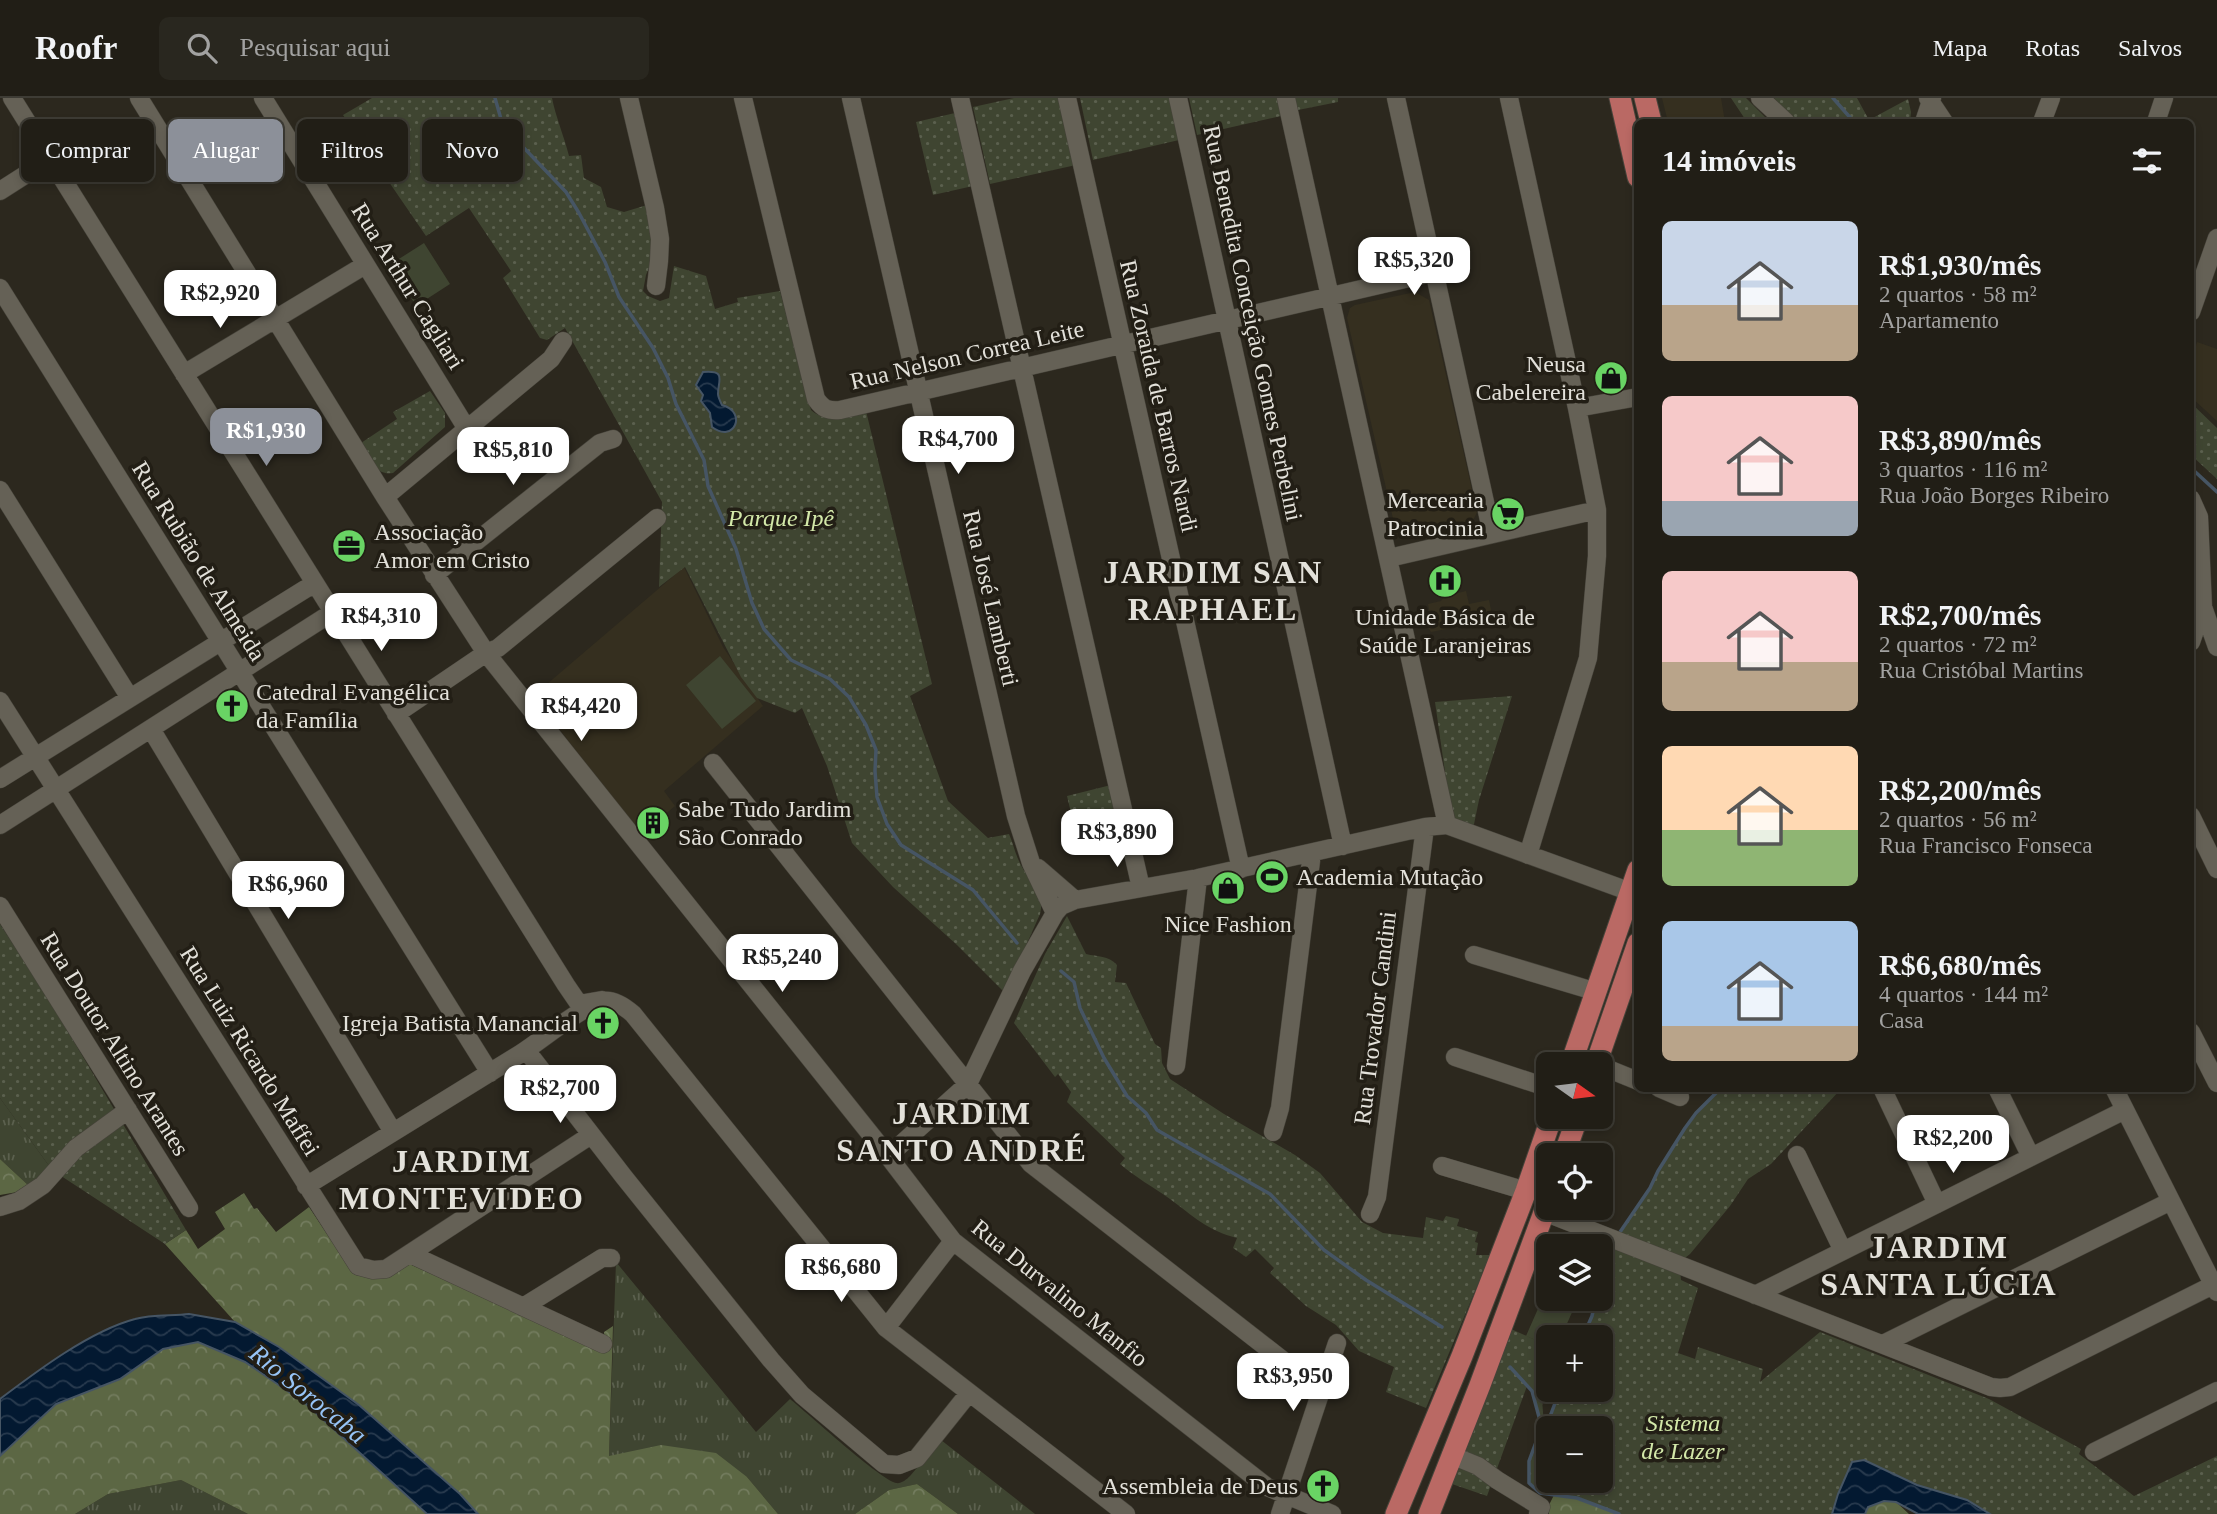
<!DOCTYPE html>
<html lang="pt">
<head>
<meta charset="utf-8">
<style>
  :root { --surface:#211e16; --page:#29271f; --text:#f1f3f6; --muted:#a2a2a1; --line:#3e3c35; --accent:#8c9099 }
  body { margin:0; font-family:"Times New Roman",serif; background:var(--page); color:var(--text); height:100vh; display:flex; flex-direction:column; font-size:26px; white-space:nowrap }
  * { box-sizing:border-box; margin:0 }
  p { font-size:23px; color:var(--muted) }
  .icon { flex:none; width:38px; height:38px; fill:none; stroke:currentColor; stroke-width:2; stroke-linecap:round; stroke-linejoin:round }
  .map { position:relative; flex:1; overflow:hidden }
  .drawer { position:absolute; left:1634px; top:21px; width:560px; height:973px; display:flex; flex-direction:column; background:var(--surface); border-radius:10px; box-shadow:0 4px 10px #0003,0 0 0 2px var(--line) }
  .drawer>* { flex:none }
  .banner { position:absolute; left:21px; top:21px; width:665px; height:63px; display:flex; gap:14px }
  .needle { width:46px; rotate:104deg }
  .buttons { position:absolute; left:1536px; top:954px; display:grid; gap:14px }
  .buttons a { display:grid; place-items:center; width:77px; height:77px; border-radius:10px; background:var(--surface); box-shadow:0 4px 10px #0003,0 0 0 2px var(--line); font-size:35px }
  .price { position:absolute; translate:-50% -60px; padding:0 16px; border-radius:14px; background:#fff; color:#222; font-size:23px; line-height:46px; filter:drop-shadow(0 2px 4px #0008) }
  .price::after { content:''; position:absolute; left:50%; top:42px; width:21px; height:16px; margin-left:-10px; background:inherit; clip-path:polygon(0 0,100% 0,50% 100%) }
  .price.selected { background:var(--accent); color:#fff }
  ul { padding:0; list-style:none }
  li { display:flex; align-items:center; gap:21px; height:175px; padding:0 28px }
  li span { display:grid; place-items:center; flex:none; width:196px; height:140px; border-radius:10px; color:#555 }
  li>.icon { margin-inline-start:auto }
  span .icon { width:84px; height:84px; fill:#fffc; stroke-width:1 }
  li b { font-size:30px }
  h2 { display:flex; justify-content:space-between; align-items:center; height:84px; padding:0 28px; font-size:30px }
  .tag { padding:0 24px; border-radius:10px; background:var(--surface); box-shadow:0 4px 10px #0003,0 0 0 2px var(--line); font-size:24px; line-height:63px }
  .tag.selected { background:var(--accent); color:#fff }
  header { display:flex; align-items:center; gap:42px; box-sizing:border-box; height:98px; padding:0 35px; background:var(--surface); border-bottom:2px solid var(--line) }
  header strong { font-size:33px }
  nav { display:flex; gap:38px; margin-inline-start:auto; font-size:24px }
  .search { width:490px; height:63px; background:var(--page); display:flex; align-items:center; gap:18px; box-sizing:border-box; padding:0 24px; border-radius:10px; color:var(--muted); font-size:26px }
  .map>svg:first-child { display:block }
  .built { fill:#352f1f }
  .grass { fill:url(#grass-tufts) }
  .forest { fill:url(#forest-crowns) }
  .park { fill:url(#park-dots); fill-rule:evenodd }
  .pitch { fill:#3f4531 }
  .water { fill:url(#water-waves); stroke:#465564; stroke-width:2 }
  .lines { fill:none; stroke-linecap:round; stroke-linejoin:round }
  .stream { stroke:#465564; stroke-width:3.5 }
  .minor-casing { stroke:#46433a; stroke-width:19 }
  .major-casing { stroke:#46433a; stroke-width:23 }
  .minor { stroke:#656156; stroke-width:18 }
  .major { stroke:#ba6964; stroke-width:21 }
  .labels { text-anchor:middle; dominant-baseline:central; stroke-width:7; stroke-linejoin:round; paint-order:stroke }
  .street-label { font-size:24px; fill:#e3e1da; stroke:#221e15 }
  .poi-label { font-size:24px; fill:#e3e1da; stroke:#221e15; text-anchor:end }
  .park-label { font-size:24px; font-style:italic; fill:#d3e8a9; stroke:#221e15 }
  .water-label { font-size:26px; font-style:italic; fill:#97c4f6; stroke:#221e15 }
  .district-label { font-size:32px; font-weight:bold; letter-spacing:2px; fill:#e3e1da; stroke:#221e15 }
</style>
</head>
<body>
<header>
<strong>Roofr</strong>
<div class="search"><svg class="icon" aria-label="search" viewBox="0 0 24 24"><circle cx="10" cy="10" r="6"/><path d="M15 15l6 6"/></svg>Pesquisar aqui</div>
<nav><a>Mapa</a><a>Rotas</a><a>Salvos</a></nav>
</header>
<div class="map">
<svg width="2217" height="1416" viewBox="0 0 2217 1416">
  <defs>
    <pattern id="grass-tufts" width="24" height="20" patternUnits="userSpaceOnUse" patternTransform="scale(1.75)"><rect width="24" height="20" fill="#3f4531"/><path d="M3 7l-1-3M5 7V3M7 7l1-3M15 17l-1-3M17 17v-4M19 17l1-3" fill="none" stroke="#5b604e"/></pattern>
    <pattern id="forest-crowns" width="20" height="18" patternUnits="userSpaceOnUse" patternTransform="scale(1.75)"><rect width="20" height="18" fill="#5c6744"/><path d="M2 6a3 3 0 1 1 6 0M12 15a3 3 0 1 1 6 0" fill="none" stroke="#737c5e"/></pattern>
    <pattern id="park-dots" width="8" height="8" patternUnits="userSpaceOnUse" patternTransform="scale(1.75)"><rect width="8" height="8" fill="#3f4531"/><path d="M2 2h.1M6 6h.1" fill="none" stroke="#5b604e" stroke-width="1.8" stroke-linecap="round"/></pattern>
    <pattern id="water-waves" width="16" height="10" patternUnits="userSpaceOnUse" patternTransform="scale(1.75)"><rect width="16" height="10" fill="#031931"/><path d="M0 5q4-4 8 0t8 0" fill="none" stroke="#283a4e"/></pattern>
  </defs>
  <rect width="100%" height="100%" fill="#2c281e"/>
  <path class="built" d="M1662,0h59l4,24h-57z
    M1415,194l14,8 48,212 -6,13 -62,14 -12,-3 -50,-218 3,-10 5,-3z
    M2197,244l20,7v72l-26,-24v-33z
    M684,469l39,80 40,59 -99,85 11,15 -33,28 -109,-138z
    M1466,493l3,13 20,-4 4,20 -62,12 -6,-9 6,-4 -3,-15 13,-3 3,-4 -1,-4 4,-1 3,3z"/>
  <path class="grass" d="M0,1000l52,72 -23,16 -29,-27z
    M616,1164l140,170 34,-33c16,13 92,82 106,84 5,1 10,-3 14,-7l31,-36 94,74h-77l-41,-30 -28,6 -34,24h-77l-31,-37 -138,-21z
    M181,1382l67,34h-173l33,-20z"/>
  <path class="forest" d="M0,1061l29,27 -12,6 -17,3z
    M244,1095l10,16 3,-1 19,24 33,-25 42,63 5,5 21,4 28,-17 200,90 -1,-20 9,-6 -4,130 52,-11 55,8 31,24 31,37h-300l-19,-20 -100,-89 -80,-58 -44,-25 -70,-78 21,-14 12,19 27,-20 -10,-17z
    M198,1244l47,20 60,41 122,111h-179l-67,-34 -73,14 -33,20h-75v-58l56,-52 64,-25 43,-30z
    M917,1386l41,30h-103l34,-24z
    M1554,1397l23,3 42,16h-70l-1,-7z
    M1884,1403l12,1 13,12h-44l3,-7z"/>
  <path class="park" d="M372,0h180c4,20 12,38 17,58l12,-1 3,23 17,9 6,20 17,5 23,-7 6,46 -2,12 -5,12 -3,16 5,5 12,5 9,-3 5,-32 32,10 9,33 23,-7 -1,-4 43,-7 31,119c16,14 36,4 55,1l66,273 -22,12 38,105 40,37 21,-4c4,9 6,19 10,27 9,21 27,27 21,53l-35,79 -48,-48 -64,-58 -41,-44 -25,-77 -25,-58 -7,5 -38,-15 -16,-21 -56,-110 -26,20 3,-85 -97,-174 -18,12 -7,-2 -37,-60 8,-7 -42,-63 -43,28 -83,-121z
    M1014,0h47l15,67 -86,19 -17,-77z
    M1080,0h89l10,42 -86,20z
    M1189,0h88l4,18 -84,19z
    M1295,0h43v4l-40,8z
    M1731,0h15l24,24h-23z
    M1774,0h83l12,22 39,-21 3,13 -1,10h-112z
    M955,15l18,73 -40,9 -17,-73z
    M430,293l15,22v14l-52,46c-18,3 -25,-15 -35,-28l39,-26 -4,-7z
    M2191,305l26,25v51l-26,-24z
    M1512,598l-33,104 -6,29 -16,-7 -2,-4 -8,-32 -12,-84z
    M1111,687l13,60 -43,10 -14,-59z
    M1067,818l19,38c12,3 22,1 31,11l-2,17 11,1 29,61 6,4 1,15 8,16 54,35 71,41 25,18 42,49 21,11 40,5 3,-21 17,4 3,-5 13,3 -2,7 21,6 -3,10 3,1 -2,12h14l-64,153 -40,-16 8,-25 -35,-16 -23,-26 -30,-19 -36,-33 4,-5 -19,-19 -9,8 -13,-9 4,-10c-29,-7 -44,-22 -67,-39 -17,-12 -35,-22 -50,-35l5,-6 -58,-56 4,-10 -13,-18 -3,3 -41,-54 31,-69z
    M0,826l48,74 138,232 -21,14 -113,-74 -52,-72z
    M1721,991h120l-70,75 -23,15 -18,27 -40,48 -9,7 -1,10 1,9 17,8 -20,65 17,6 3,-12 65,22 -3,13 60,-50 169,67 92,50 -2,5 55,42 83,-40v58h-227l-23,-14 -50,-15 -79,9 -6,20h-213l-42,-16 -37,-5 -11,-10v-22l10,-27 7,-7 14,-37h41v-53h-18l9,-21 4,-17 5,-1c0,-52 25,-69 49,-110 4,-6 6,-13 9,-19 17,-30 37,-56 62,-80zM1549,1330h52v52h-52z
    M1511,1231l38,17v21l-8,20 3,38 -2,3 -9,-37 -6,-5 -40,110 -38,-13z"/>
  <path class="pitch" d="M424,145l26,41 -34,22 -25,-42z
    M720,558l36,45 -34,28 -36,-44z
    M1548,1188l1,12 29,1 -17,38h-12v9l-23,-10z"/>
  <path class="water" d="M703,274c24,-2 15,8 15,22 0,3 3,9 4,11 26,7 12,39 -10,22l-2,-14 -9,-12 2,-6 -7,-10z
    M189,1216l46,8 44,25 80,58 101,89 18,20h-51l-122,-111 -60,-41 -47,-20 -35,7 -43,30 -64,25 -56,52v-57c37,-28 90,-68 135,-80 16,-5 37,-3 54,-5z
    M1864,1362l53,25 50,15 23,14h-72l-22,-12 -12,-1 -16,6 -3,7h-33l6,-20 14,-32z"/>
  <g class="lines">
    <path class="stream" d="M495,0l8,28 63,66 13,21 26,49 14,35 34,51 15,30 8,26 28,56 4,26 28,63 16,54 12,26 27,31 39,19 19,18 17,28 10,25 -1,21 2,26 10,27 14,21 72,45 44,53
      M1833,0l21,24
      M2191,370l26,24
      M1061,873l13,11 6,26 24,50 14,23 9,15 19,17 11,17 113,64 54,56 42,30 76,47
      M1618,1137l32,-47 8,-17 27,-43 11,-15 25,-25
      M1601,1181l6,-23 6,-11
      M1583,1239l9,-21 4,-18
      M1510,1269l22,24 10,37 -2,3
      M1560,1292l-14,37 -7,7 -10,27v22l11,10 37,5 42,16"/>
    <g class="minor-casing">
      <path id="minor" d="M12,0l554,887 13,19 23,-4
        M139,0l246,399 101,156 402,503 65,85 314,246 65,27
        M263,0l204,331
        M629,0l26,110 5,31 -1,22 -3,25
        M743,0l73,301c7,10 12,12 24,11l595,-138
        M851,0l165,718 15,47 24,50
        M960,0l181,790
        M1067,0l174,771
        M1178,0l165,748
        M1286,0l161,727
        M1396,0l96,436
        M1509,0l68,310 20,102v46l-9,102 -60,197
        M1760,0l26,24
        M1928,0l16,24
        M1924,24l8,-24
        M2042,24l9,-24
        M2156,24l8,-24
        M0,93l50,-32
        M0,190l490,785
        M2191,214l26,-74
        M184,276l181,-109
        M1577,310l61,-11
        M0,392l130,208
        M385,399l166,-138 12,-18
        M2191,401l8,18 4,90 14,40
        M1389,460l208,-48
        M434,477l166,-132 13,-4
        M2191,544l12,-35
        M0,603l358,565 15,4 13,-1 205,-134
        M396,616l90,-61 12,-5 159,-130
        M151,631l242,403
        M713,665l318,401 290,226
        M0,681l315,-196
        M2191,718l26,53
        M0,727l333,-213
        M1038,770l37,32
        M0,808l189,302
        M1474,857l123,37
        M2191,934l26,51
        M526,952l98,127 147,183 31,35 82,69 15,1 18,-7 52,-65
        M1455,959l94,31
        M1176,968l22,-188
        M1601,968l37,15
        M1659,990l21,9
        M1882,990l55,116
        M1997,990l34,69
        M2114,990l103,204
        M1273,1034l7,-24 32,-255
        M1797,1057l46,96
        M888,1058l80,-72 54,-113 33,-58 6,-7 14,-6 123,-22 227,-51 22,-2 184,67
        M1442,1068l84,25
        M306,1088c71,-44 143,-88 214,-132 22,-14 57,-44 80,-52 12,-5 25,5 33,12l253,314 240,186
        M0,1109l19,-6 24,-16 33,-37 52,-38
        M1544,1114l447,175 9,1 10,-1 207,-104
        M1370,1116l7,-17 48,-370
        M410,1156l193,90
        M1755,1197l370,-185
        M523,1209l79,-49h9
        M886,1230l67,-87
        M1883,1246l288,-143
        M2094,1354l123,-61
        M1451,1357l27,11 19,14 44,27 -3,7
        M1280,1416l57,-171"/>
    </g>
    <g class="major-casing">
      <path id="major" d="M1620,0l18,79
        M1645,0l6,24
        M1571,966l67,-194
        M1596,966l42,-121
        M1564,1057l14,-39
        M1396,1416l66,-158 64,-165 26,-75
        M1429,1416l51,-129 69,-186"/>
    </g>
    <use href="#minor" class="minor"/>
    <use href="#major" class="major"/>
  </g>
  <defs>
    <g id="shop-disc" transform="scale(1.75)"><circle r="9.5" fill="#69d464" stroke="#221e15"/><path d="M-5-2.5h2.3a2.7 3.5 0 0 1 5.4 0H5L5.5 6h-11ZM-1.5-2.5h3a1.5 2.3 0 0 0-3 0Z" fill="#111"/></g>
    <g id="supermarket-disc" transform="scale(1.75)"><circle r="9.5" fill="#69d464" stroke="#221e15"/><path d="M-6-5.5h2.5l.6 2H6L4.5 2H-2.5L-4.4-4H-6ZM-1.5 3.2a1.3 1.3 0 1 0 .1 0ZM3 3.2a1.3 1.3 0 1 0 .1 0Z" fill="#111"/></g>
    <g id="office-disc" transform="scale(1.75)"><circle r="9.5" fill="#69d464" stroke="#221e15"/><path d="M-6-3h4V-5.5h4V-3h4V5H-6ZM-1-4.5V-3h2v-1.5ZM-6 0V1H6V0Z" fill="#111"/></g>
    <g id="hospital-disc" transform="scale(1.75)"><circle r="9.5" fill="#69d464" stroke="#221e15"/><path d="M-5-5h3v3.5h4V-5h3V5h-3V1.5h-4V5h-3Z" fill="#111"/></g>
    <g id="church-disc" transform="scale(1.75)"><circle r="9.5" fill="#69d464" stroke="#221e15"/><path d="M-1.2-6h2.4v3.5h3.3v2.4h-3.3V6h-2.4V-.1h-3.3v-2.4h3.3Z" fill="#111"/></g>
    <g id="building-disc" transform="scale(1.75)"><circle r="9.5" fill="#69d464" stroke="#221e15"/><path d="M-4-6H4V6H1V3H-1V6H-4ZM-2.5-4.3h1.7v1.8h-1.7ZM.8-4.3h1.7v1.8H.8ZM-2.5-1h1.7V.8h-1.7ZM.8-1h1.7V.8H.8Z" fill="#111"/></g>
    <g id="stadium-disc" transform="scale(1.75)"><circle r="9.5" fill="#69d464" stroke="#221e15"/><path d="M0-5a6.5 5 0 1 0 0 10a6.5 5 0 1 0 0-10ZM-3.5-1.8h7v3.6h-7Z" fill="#111"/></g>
  </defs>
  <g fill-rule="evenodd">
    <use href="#shop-disc" x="1611" y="280"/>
    <use href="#supermarket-disc" x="1508" y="416"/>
    <use href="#office-disc" x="349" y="448"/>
    <use href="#hospital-disc" x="1445" y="483"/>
    <use href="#church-disc" x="232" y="608"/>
    <use href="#building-disc" x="653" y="725"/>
    <use href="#stadium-disc" x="1272" y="779"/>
    <use href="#shop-disc" x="1228" y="790"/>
    <use href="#church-disc" x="603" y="925"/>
    <use href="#church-disc" x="1323" y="1388"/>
  </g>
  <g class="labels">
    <g class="street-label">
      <text transform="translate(408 188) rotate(58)">Rua Arthur Cagliari</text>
      <text transform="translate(1253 225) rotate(78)">Rua Benedita Conceição Gomes Perbelini</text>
      <text transform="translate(967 257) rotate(-13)">Rua Nelson Correa Leite</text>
      <text transform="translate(1159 298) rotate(77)">Rua Zoraida de Barros Nardi</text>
      <text transform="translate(199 463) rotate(58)">Rua Rubião de Almeida</text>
      <text transform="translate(991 500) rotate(77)">Rua José Lamberti</text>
      <text transform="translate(1375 920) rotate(-83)">Rua Trovador Candini</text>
      <text transform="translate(115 946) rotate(58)">Rua Doutor Altino Arantes</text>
      <text transform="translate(250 953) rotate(58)">Rua Luiz Ricardo Maffei</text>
      <text transform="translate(1060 1195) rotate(39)">Rua Durvalino Manfio</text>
    </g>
    <g class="poi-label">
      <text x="1586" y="266">Neusa<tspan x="1586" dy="28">Cabelereira</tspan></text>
      <text x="1484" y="402">Mercearia<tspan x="1484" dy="28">Patrocinia</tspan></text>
      <text x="374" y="434" text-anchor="start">Associação<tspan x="374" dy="28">Amor em Cristo</tspan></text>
      <text x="1445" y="519" text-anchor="middle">Unidade Básica de<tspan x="1445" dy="28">Saúde Laranjeiras</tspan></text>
      <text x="256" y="594" text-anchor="start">Catedral Evangélica<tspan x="256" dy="28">da Família</tspan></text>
      <text x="678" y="711" text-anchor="start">Sabe Tudo Jardim<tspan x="678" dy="28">São Conrado</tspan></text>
      <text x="1296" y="779" text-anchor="start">Academia Mutação</text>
      <text x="1228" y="826" text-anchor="middle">Nice Fashion</text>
      <text x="578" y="925">Igreja Batista Manancial</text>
      <text x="1298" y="1388">Assembleia de Deus</text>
    </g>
    <g class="park-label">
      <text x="781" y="420">Parque Ipê</text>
      <text x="1683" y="1325">Sistema<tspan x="1683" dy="28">de Lazer</tspan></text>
    </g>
    <g class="water-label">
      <text transform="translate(308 1296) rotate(39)">Rio Sorocaba</text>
    </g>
    <g class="district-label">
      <text x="1213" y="474">JARDIM SAN<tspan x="1213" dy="37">RAPHAEL</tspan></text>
      <text x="962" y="1015">JARDIM<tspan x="962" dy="37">SANTO ANDRÉ</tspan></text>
      <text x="462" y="1063">JARDIM<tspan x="462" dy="37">MONTEVIDEO</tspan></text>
      <text x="1939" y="1149">JARDIM<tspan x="1939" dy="37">SANTA LÚCIA</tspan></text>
    </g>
  </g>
</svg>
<div class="buttons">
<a><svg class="needle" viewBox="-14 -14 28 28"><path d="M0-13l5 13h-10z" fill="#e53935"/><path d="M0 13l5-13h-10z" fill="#a2a2a1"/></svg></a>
<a><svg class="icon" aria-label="locate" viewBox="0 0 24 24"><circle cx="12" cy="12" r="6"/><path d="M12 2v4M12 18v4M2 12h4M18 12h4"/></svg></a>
<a><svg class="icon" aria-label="layers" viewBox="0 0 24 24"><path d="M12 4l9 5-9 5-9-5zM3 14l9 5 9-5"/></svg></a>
<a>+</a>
<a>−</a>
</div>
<b class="price" style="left:1414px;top:199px">R$5,320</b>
<b class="price" style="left:220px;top:232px">R$2,920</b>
<b class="price selected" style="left:266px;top:370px">R$1,930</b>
<b class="price" style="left:958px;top:378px">R$4,700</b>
<b class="price" style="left:513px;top:389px">R$5,810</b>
<b class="price" style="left:381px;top:555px">R$4,310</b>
<b class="price" style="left:581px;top:645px">R$4,420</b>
<b class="price" style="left:1117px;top:771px">R$3,890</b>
<b class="price" style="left:288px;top:823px">R$6,960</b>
<b class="price" style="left:782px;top:896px">R$5,240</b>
<b class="price" style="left:560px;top:1027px">R$2,700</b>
<b class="price" style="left:1953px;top:1077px">R$2,200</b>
<b class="price" style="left:841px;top:1206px">R$6,680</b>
<b class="price" style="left:1293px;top:1315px">R$3,950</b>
<div class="banner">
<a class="tag">Comprar</a>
<a class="tag selected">Alugar</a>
<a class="tag">Filtros</a>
<a class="tag">Novo</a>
</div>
<section class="drawer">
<h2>14 imóveis<svg class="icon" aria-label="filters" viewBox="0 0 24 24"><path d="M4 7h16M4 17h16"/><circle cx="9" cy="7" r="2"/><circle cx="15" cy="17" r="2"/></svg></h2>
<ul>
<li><span style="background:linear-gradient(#c9d6e8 60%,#b9a48a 0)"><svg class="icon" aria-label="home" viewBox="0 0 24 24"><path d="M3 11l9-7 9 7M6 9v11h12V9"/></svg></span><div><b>R$1,930/mês</b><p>2 quartos · 58 m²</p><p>Apartamento</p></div></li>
<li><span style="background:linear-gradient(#f6c9c9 75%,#9aa5b1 0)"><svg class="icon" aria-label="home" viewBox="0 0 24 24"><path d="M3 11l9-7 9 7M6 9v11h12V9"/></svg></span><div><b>R$3,890/mês</b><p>3 quartos · 116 m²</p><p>Rua João Borges Ribeiro</p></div></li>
<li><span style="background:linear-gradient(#f6c9c9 65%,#b9a48a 0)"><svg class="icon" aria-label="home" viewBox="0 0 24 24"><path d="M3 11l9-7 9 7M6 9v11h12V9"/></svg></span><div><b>R$2,700/mês</b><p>2 quartos · 72 m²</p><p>Rua Cristóbal Martins</p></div></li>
<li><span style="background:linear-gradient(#ffd9b3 60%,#8fb573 0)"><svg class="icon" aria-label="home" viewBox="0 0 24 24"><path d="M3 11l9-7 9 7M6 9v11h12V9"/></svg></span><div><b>R$2,200/mês</b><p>2 quartos · 56 m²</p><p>Rua Francisco Fonseca</p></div></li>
<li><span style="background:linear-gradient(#a9c7e8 75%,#b9a48a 0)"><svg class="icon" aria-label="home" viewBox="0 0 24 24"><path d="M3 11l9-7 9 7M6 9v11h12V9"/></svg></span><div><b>R$6,680/mês</b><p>4 quartos · 144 m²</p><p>Casa</p></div></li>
</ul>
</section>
</div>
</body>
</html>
